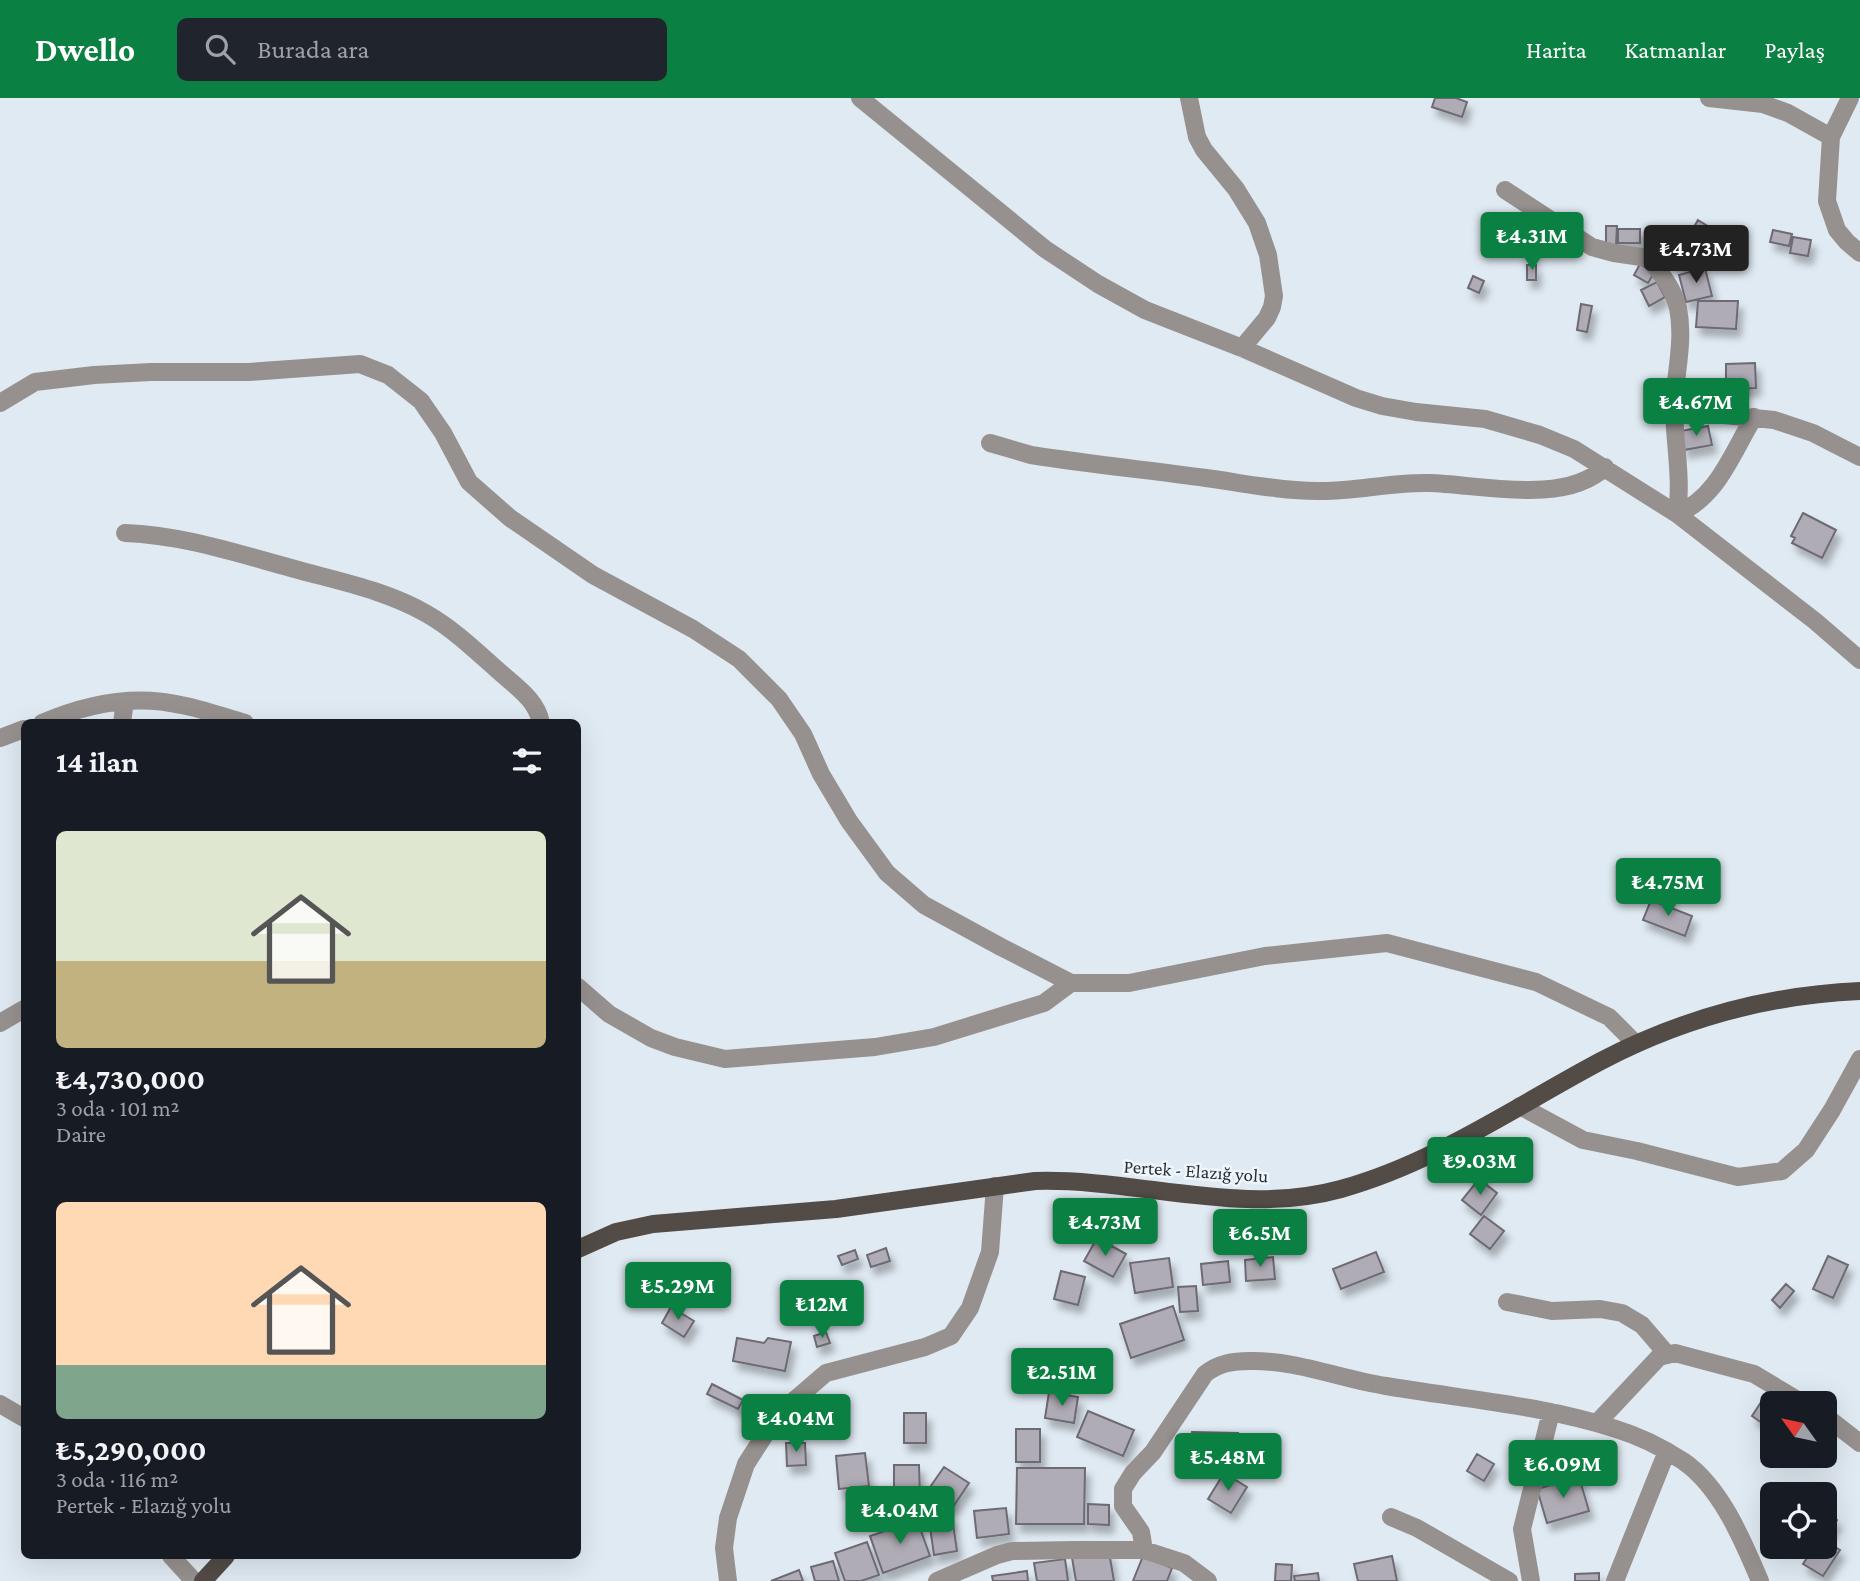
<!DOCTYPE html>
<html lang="tr">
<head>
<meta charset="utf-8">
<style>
  :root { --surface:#171b24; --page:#20242c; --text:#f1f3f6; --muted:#9ea1a6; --accent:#0b8043 }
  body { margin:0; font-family:"Crimson Pro",serif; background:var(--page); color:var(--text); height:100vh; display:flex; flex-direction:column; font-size:26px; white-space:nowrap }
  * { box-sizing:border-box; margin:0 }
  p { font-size:23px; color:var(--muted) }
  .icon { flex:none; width:38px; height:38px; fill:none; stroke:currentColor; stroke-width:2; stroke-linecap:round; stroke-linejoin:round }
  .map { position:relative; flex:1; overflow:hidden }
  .details { position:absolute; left:21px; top:621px; width:560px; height:840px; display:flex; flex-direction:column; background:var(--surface); border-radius:10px; box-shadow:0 7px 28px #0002 }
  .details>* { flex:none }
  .needle { width:46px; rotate:303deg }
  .tools { position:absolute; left:1760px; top:1293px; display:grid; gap:14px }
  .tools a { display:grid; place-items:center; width:77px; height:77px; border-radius:10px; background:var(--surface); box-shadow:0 7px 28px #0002; font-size:35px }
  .price { position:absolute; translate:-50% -60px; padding:0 16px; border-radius:7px; background:var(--accent); color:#fff; font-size:23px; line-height:46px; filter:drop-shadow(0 2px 4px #0008) }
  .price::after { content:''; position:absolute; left:50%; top:42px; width:21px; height:16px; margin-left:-10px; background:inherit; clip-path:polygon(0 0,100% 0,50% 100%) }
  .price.current { background:#222; color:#fff }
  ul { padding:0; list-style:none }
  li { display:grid; align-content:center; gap:14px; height:371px; padding:0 35px }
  li span { display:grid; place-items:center; height:217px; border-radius:10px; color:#555 }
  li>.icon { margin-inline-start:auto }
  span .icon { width:126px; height:126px; fill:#fffc; stroke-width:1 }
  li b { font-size:30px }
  h2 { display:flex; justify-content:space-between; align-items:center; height:84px; padding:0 35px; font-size:30px }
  header { display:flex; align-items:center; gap:42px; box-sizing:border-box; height:98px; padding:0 35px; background:var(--accent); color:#fff }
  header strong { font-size:33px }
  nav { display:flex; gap:38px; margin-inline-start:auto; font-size:24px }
  .search { width:490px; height:63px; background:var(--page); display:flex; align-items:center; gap:18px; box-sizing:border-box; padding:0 24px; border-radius:10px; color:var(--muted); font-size:26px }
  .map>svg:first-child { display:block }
  .building { fill:#b0acb6; stroke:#6e6a73; stroke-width:2; filter:url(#shadow) }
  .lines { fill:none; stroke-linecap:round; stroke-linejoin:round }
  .minor { stroke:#96918e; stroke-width:18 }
  .major { stroke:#524b46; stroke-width:18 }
  .labels { text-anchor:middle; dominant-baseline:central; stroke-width:5; stroke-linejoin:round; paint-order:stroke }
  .street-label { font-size:19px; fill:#2b2f32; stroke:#eff7fe }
</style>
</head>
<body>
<header>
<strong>Dwello</strong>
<div class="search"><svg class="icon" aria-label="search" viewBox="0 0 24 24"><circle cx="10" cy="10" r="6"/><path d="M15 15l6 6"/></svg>Burada ara</div>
<nav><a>Harita</a><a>Katmanlar</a><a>Paylaş</a></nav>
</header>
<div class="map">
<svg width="1860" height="1483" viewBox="0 0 1860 1483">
  <defs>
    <filter id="shadow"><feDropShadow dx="4.5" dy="8" stdDeviation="3.5" flood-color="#0004"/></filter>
  </defs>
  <rect width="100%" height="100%" fill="#e0eaf2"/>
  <path class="building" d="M1435,0h21l11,4 -5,15 -30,-10z
    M1698,122l16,10 -10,16 -16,-9z
    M1482,123h33l-1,22h-32z
    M1606,128h11l-1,20h-10z
    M1618,131h22v14h-22z
    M1773,132l19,4 -3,12 -19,-4z
    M1793,139l18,3 -3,16 -18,-3z
    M1684,148l13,8 -11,16 -13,-8z
    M1640,166l14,9 -6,10 -14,-8z
    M1527,167h9v15h-9z
    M1705,170l7,28 -26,6 -7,-27z
    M1473,178l11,5 -5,12 -11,-5z
    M1657,184l8,15 -16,9 -8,-16z
    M1698,203h40l-2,28 -40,-2z
    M1581,206l11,2 -5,26 -10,-2z
    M1755,265l1,25 -21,1v-10h-9v-15z
    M1708,328l4,19 -28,5 -3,-19z
    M1803,415l33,17 -14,28 -30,-15 3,-5 -4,-2z
    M1651,802l41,16 -7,20 -42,-16z
    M1479,1081l18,14 -16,22 -19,-15z
    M1484,1118l20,15 -14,18 -20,-15z
    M1097,1140l29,16 -13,23 -29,-16z
    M886,1150l4,13 -19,6 -4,-12z
    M855,1152l3,9 -16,6 -4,-9z
    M1376,1154l8,20 -43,17 -8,-20z
    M1828,1158l20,9 -15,33 -20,-9z
    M1273,1159l2,22 -29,2 -1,-21z
    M1169,1160l4,29 -38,6 -5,-30z
    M1228,1163l2,21 -27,3 -2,-21z
    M1061,1173l24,6 -7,28 -24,-6z
    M1786,1186l8,7 -14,17 -8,-8z
    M1196,1188l2,25 -18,1 -2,-25z
    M1173,1208l11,34 -53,18 -11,-34z
    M671,1209l23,14 -10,16 -22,-14z
    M826,1234l4,11 -13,4 -3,-11z
    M737,1240l27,5 4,-5 23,4 -6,29 -52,-10z
    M712,1286l31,16 -5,9 -31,-15z
    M1771,1289l17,12 -3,5h-12v19l-4,5 -17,-12z
    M1049,1294l29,5 -4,26 -29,-5z
    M1088,1313l46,19 -11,26 -46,-19z
    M904,1315h22v30h-22z
    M1016,1331h24v33h-24z
    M1192,1334l46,1v31h-47z
    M786,1345h19l1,22 -19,1z
    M865,1355l4,33 -30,3 -3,-33z
    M1477,1356l17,10 -10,17 -17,-10z
    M894,1367h25l1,30h-26z
    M944,1369l25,16 -16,24 -25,-17z
    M1017,1370h68l-1,56h-68z
    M1224,1375l23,14 -16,26 -23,-14z
    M1579,1379l10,34 -42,12 -10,-34z
    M1088,1406l21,1v20l-21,-1z
    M1006,1410l3,26 -32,4 -3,-27z
    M1825,1415l12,7 -11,18h-1z
    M952,1419l5,34 -23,4 -5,-35z
    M917,1422l13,36 -47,17 -13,-37z
    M1825,1443l15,9 -17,26 -20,-12 11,-17h11z
    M867,1444l12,33 -18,6h-16l-10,-28z
    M1109,1454l5,29h-38l-4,-23z
    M1143,1458l29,12 -5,13h-34z
    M1392,1458l5,25h-39l-4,-17z
    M1065,1461l3,22h-31l-3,-18z
    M833,1463l6,20h-24l-4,-14z
    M1276,1466l16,1 -1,16h-16z
    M799,1472l4,11h-32z
    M1027,1473l1,10h-35l-1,-5z
    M1318,1475l1,8h-24l-1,-5z
    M1599,1475v8h-24v-7z"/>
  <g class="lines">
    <path class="minor" d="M860,0l185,151 53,35 47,26 97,38 114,50 26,8 34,6 69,7 55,16 34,14 103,65c41,-17 55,-61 77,-97
      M1189,0l8,39 7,13 32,39 21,34 11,32 6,41 -2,11 -5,11 -25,30
      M1709,0l54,6 25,9 43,24
      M1850,0l-19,39 -4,64 10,29 10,12 13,11
      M1505,92l87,57 22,6 34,5c13,15 25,30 30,50 7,35 -4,69 -4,103 1,34 8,69 3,103l138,107 45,39
      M0,305l35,-21 59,-7 57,-3h98l111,-8 28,11 33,26 22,32 26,49 41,36 83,57 100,54 46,30 40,40 24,35 18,40 28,47 38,52 37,32 77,42 70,36h58l136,-27 122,-13 149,39 73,35 27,27
      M1674,312l100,10 39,13 47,24
      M990,345l41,12c58,9 116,15 175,23 37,5 74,13 111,13 37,1 74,-9 112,-8 49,1 136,23 176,-16
      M125,435c57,2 111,20 166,35 46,13 95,22 136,46 28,16 51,39 75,60 16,14 35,27 39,49
      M42,625c44,-19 92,-29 139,-18 22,4 43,12 64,18
      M122,625l3,-22
      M0,640l24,-9
      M578,889l31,27 42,24 24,9 50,12 150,-12 59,-10 110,-34 27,-20
      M0,925l24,-14
      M1520,1008l63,34 54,11 101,26 44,-6 24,-21 26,-40 28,-51
      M1507,1204l45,9 48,-2 22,4 20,12 24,28
      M0,1306l24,14
      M1825,1318l35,27
      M1597,1325l62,-66 16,-4 79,21 50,30
      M1391,1419l26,11 92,53
      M1144,1452l-3,-18 -18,-26v-17l10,-16 20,-21 52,-78c14,-11 28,-13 45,-13 46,-1 91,18 136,25 77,13 156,19 230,43 23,7 47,19 67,32 38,26 60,80 77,120
      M171,1458l23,25
      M728,1483l-4,-33 4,-30 18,-54 20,-31 25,-30 35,-30 99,-26 26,-11 19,-28 20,-56 5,-66
      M937,1483l60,-26 15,-4 63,-1h69l40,13 24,18
      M1531,1483l-9,-52 29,-117
      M1615,1483l52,-130"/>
    <path class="major" d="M578,1151l38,-17 37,-8 183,-15 199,-28c102,-3 205,36 306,8 94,-26 175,-83 260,-128 80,-42 169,-66 259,-70
      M203,1483l23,-25"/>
  </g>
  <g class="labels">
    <g class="street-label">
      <text transform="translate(1196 1073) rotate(4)">Pertek - Elazığ yolu</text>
    </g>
  </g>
</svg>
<div class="tools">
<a><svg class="needle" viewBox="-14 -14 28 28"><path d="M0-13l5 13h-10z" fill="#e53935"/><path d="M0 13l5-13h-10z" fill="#9ea1a6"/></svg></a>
<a><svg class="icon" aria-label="locate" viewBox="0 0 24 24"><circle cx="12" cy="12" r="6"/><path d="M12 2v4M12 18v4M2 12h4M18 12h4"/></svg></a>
</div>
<b class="price" style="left:1532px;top:174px">₺4.31M</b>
<b class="price current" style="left:1696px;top:187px">₺4.73M</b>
<b class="price" style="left:1696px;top:340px">₺4.67M</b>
<b class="price" style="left:1668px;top:820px">₺4.75M</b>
<b class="price" style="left:1480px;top:1099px">₺9.03M</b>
<b class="price" style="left:1105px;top:1160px">₺4.73M</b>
<b class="price" style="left:1260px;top:1171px">₺6.5M</b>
<b class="price" style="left:678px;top:1224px">₺5.29M</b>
<b class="price" style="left:822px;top:1242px">₺12M</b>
<b class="price" style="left:1062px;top:1310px">₺2.51M</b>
<b class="price" style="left:796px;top:1356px">₺4.04M</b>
<b class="price" style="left:1228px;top:1395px">₺5.48M</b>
<b class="price" style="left:1563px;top:1402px">₺6.09M</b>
<b class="price" style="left:900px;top:1448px">₺4.04M</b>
<section class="details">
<h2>14 ilan<svg class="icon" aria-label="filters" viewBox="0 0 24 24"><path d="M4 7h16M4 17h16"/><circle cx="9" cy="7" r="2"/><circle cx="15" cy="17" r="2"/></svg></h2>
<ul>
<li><span style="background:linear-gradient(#dfe7d0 60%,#c2b280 0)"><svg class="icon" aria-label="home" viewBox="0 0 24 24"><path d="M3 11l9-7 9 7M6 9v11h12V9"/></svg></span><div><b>₺4,730,000</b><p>3 oda · 101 m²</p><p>Daire</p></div></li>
<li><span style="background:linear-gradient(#ffd9b3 75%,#7fa58c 0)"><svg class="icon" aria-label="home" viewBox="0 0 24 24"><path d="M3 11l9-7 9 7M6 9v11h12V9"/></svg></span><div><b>₺5,290,000</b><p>3 oda · 116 m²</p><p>Pertek - Elazığ yolu</p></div></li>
</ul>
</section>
</div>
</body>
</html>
